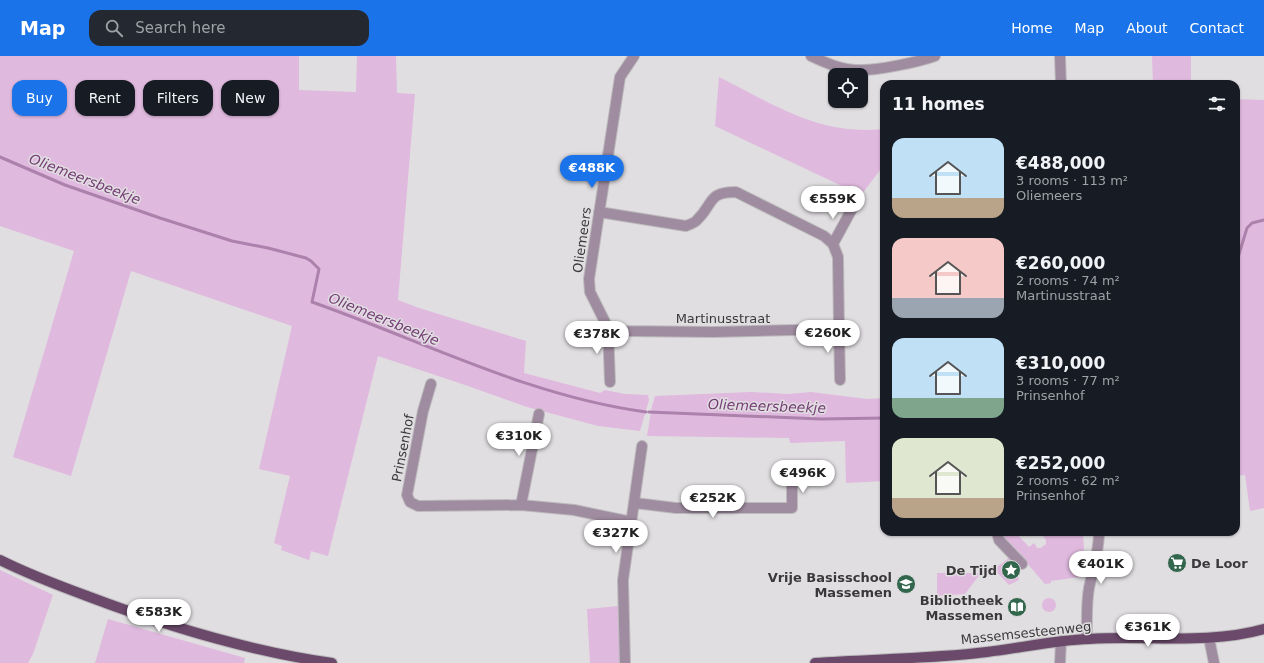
<!DOCTYPE html>
<html lang="en">
<head>
<meta charset="utf-8">
<style>
  :root { --surface:#171b24; --page:#242831; --text:#f1f3f6; --muted:#9ea1a6; --accent:#1a73e8 }
  body { margin:0; font-family:"DejaVu Sans",sans-serif; background:var(--page); color:var(--text); height:100vh; display:flex; flex-direction:column; font-size:15px; white-space:nowrap }
  * { box-sizing:border-box; margin:0 }
  p { font-size:13px; color:var(--muted) }
  .icon { flex:none; width:22px; height:22px; fill:none; stroke:currentColor; stroke-width:2; stroke-linecap:round; stroke-linejoin:round }
  .map { position:relative; flex:1; overflow:hidden }
  .details { position:absolute; left:880px; top:24px; width:360px; height:456px; display:flex; flex-direction:column; background:var(--surface); border-radius:12px; box-shadow:0 1px 3px #0004 }
  .details>* { flex:none }
  .top-card { position:absolute; left:12px; top:24px; width:380px; height:36px; display:flex; gap:8px }
  .buttons { position:absolute; left:828px; top:12px; display:grid; gap:8px }
  .buttons a { display:grid; place-items:center; width:40px; height:40px; border-radius:8px; background:var(--surface); box-shadow:0 1px 3px #0004; font-size:20px }
  .price { position:absolute; translate:-50% -34px; padding:0 9px; border-radius:14px; background:#fff; color:#222; font-size:13px; line-height:26px; filter:drop-shadow(0 1px 2px #0008) }
  .price::after { content:''; position:absolute; left:50%; top:24px; width:12px; height:9px; margin-left:-6px; background:inherit; clip-path:polygon(0 0,100% 0,50% 100%) }
  .price.active { background:var(--accent); color:#fff }
  ul { padding:0; list-style:none }
  li { display:flex; align-items:center; gap:12px; height:100px; padding:0 12px }
  li span { display:grid; place-items:center; flex:none; width:112px; height:80px; border-radius:12px; color:#555 }
  li>.icon { margin-inline-start:auto }
  span .icon { width:48px; height:48px; fill:#fffc; stroke-width:1 }
  li b { font-size:17px }
  h2 { display:flex; justify-content:space-between; align-items:center; height:48px; padding:0 12px; font-size:17px }
  .pill { padding:0 14px; border-radius:12px; background:var(--surface); box-shadow:0 1px 3px #0004; font-size:14px; line-height:36px }
  .pill.active { background:var(--accent); color:#fff }
  header { display:flex; align-items:center; gap:24px; box-sizing:border-box; height:56px; padding:0 20px; background:var(--accent); color:#fff }
  header strong { font-size:19px }
  nav { display:flex; gap:22px; margin-inline-start:auto; font-size:14px }
  .search { width:280px; height:36px; background:var(--page); display:flex; align-items:center; gap:10px; box-sizing:border-box; padding:0 14px; border-radius:12px; color:var(--muted); font-size:15px }
  .map>svg:first-child { display:block }
  .green { fill:#dfb9de }
  .lines { fill:none; stroke-linecap:round; stroke-linejoin:round }
  .stream { stroke:#ac81ac; stroke-width:3 }
  .minor-casing { stroke:#bcbabc; stroke-width:12 }
  .major-casing { stroke:#bcbabc; stroke-width:12 }
  .minor { stroke:#a08ca0; stroke-width:10 }
  .major { stroke:#6a496a; stroke-width:10 }
  .labels { text-anchor:middle; dominant-baseline:central; stroke-width:3; stroke-linejoin:round; paint-order:stroke }
  .street-label { font-size:13px; fill:#3a393a; stroke:#e1dee1 }
  .poi-label { font-size:13px; font-weight:bold; fill:#3a393a; stroke:#e1dee1; text-anchor:end }
  .water-label { font-size:14px; font-style:italic; fill:#753e76; stroke:#e1dee1 }
</style>
</head>
<body>
<header>
<strong>Map</strong>
<div class="search"><svg class="icon" aria-label="search" viewBox="0 0 24 24"><circle cx="10" cy="10" r="6"/><path d="M15 15l6 6"/></svg>Search here</div>
<nav><a>Home</a><a>Map</a><a>About</a><a>Contact</a></nav>
</header>
<div class="map">
<svg width="1264" height="607" viewBox="0 0 1264 607">
  <rect width="100%" height="100%" fill="#e1dee1"/>
  <path class="green" d="M0,0h299v34l57,2 1,-36h39l1,37 18,1 -17,206 21,8 107,33 -2,32 76,20 5,-3 20,4 23,1 1,5 -9,31 -42,-5 -71,-19 -59,-21 -90,-30 -50,200 -17,-5 -2,9 -28,-10 1,-4 -8,-3 16,-67 -31,-7 33,-143 -161,-55 -60,205 -58,-19 61,-206 -74,-25z
    M1152,0h39v28h-38z
    M719,21c56,28 100,59 165,52v36l-23,30 -146,-69z
    M1236,43l28,1v408l-14,3 -5,-36 -9,1z
    M751,336l37,2 23,-2 56,7 17,-1v83l-38,2 -1,-42 -55,2 -1,-5 -142,-2 5,-30 3,-10z
    M1000,476h15l14,15 5,-4 3,5h4l5,-4v-4l-3,-4 4,-4h36l2,40 -6,5 -28,4v2l-6,1z
    M1009,502l5,6 5,16 -10,5 -15,-16z
    M0,514l53,25 -20,59 -5,9h-28z
    M937,517h44l-16,21 -28,2z
    M1042 549a7 7 0 1 1 14 0a7 7 0 1 1-14 0Z
    M618,550l2,50 -1,7h-29l-3,-54z
    M108,563l137,39 -1,5h-149z"/>
  <g class="lines">
    <path class="stream" d="M0,101l65,28 95,33 72,23 36,7 38,10 5,3 8,8 -7,33c111,39 216,94 334,110
      M1236,208l11,-36 5,-5 12,-3
      M649,356l172,7 63,-1"/>
    <g class="minor-casing">
      <path id="minor" d="M811,0c15,7 31,14 47,14 18,1 60,-8 77,-14
        M1060,0l1,28
        M599,156l87,14c4,-2 9,-3 11,-6 17,-16 10,-28 39,-28l88,44 9,8 5,13 1,72 -126,3 -89,-1 -16,-3
        M833,188l20,-37
        M839,273l1,51
        M610,326l-2,-54 -18,-36 -1,-13 31,-202 14,-21
        M431,328l-8,27 -16,84 3,7 8,4 103,-1 53,5 58,12
        M635,447l41,5h116v-28
        M521,449l18,-91
        M997,476l2,8 23,24
        M1209,582l5,25
        M1087,583c0,-17 -1,-34 2,-51 4,-19 10,-37 10,-56
        M625,607l-2,-83 19,-134
        M1060,607l1,-22"/>
    </g>
    <g class="major-casing">
      <path id="major" d="M0,504c28,14 57,25 87,36 79,30 162,55 245,67
        M815,607c57,-4 115,-4 172,-11 34,-4 68,-12 102,-13 58,-4 118,6 175,-10"/>
    </g>
    <use href="#minor" class="minor"/>
    <use href="#major" class="major"/>
  </g>
  <defs>
    <g id="supermarket-disc" transform="scale(1)"><circle r="9.5" fill="#32674d" stroke="#e1dee1"/><path d="M-6-5.5h2.5l.6 2H6L4.5 2H-2.5L-4.4-4H-6ZM-1.5 3.2a1.3 1.3 0 1 0 .1 0ZM3 3.2a1.3 1.3 0 1 0 .1 0Z" fill="#fff"/></g>
    <g id="sight-disc" transform="scale(1)"><circle r="9.5" fill="#32674d" stroke="#e1dee1"/><path d="M0-6L1.8-2.2L6-1.7L2.9 1.2L3.7 5.4L0 3.3L-3.7 5.4L-2.9 1.2L-6-1.7L-1.8-2.2Z" fill="#fff"/></g>
    <g id="school-disc" transform="scale(1)"><circle r="9.5" fill="#32674d" stroke="#e1dee1"/><path d="M0-5L7-2L0 1L-7-2ZM-4 1L0 2.5L4 1V4Q0 6-4 4Z" fill="#fff"/></g>
    <g id="library-disc" transform="scale(1)"><circle r="9.5" fill="#32674d" stroke="#e1dee1"/><path d="M-6-4Q-3-5.5-.7-3.5V5Q-3 3-6 4ZM6-4Q3-5.5 .7-3.5V5Q3 3 6 4Z" fill="#fff"/></g>
  </defs>
  <g fill-rule="evenodd">
    <use href="#supermarket-disc" x="1177" y="507"/>
    <use href="#sight-disc" x="1011" y="514"/>
    <use href="#school-disc" x="906" y="528"/>
    <use href="#library-disc" x="1017" y="551"/>
  </g>
  <g class="labels">
    <g class="street-label">
      <text transform="translate(582 184) rotate(-82)">Oliemeers</text>
      <text x="723" y="262">Martinusstraat</text>
      <text transform="translate(403 392) rotate(-79)">Prinsenhof</text>
      <text transform="translate(1026 577) rotate(-6)">Massemsesteenweg</text>
    </g>
    <g class="poi-label">
      <text x="1191" y="507" text-anchor="start">De Loor</text>
      <text x="997" y="514">De Tijd</text>
      <text x="892" y="521">Vrije Basisschool<tspan x="892" dy="15">Massemen</tspan></text>
      <text x="1003" y="544">Bibliotheek<tspan x="1003" dy="15">Massemen</tspan></text>
    </g>
    <g class="water-label">
      <text transform="translate(85 123) rotate(21)">Oliemeersbeekje</text>
      <text transform="translate(384 263) rotate(22)">Oliemeersbeekje</text>
      <text transform="translate(767 350) rotate(2)">Oliemeersbeekje</text>
    </g>
  </g>
</svg>
<div class="buttons">
<a><svg class="icon" aria-label="locate" viewBox="0 0 24 24"><circle cx="12" cy="12" r="6"/><path d="M12 2v4M12 18v4M2 12h4M18 12h4"/></svg></a>
</div>
<b class="price active" style="left:592px;top:133px">€488K</b>
<b class="price" style="left:833px;top:164px">€559K</b>
<b class="price" style="left:828px;top:298px">€260K</b>
<b class="price" style="left:597px;top:299px">€378K</b>
<b class="price" style="left:519px;top:401px">€310K</b>
<b class="price" style="left:803px;top:438px">€496K</b>
<b class="price" style="left:713px;top:463px">€252K</b>
<b class="price" style="left:616px;top:498px">€327K</b>
<b class="price" style="left:1101px;top:529px">€401K</b>
<b class="price" style="left:159px;top:577px">€583K</b>
<b class="price" style="left:1148px;top:592px">€361K</b>
<div class="top-card">
<a class="pill active">Buy</a>
<a class="pill">Rent</a>
<a class="pill">Filters</a>
<a class="pill">New</a>
</div>
<section class="details">
<h2>11 homes<svg class="icon" aria-label="filters" viewBox="0 0 24 24"><path d="M4 7h16M4 17h16"/><circle cx="9" cy="7" r="2"/><circle cx="15" cy="17" r="2"/></svg></h2>
<ul>
<li><span style="background:linear-gradient(#bfe0f5 75%,#b9a48a 0)"><svg class="icon" aria-label="home" viewBox="0 0 24 24"><path d="M3 11l9-7 9 7M6 9v11h12V9"/></svg></span><div><b>€488,000</b><p>3 rooms · 113 m²</p><p>Oliemeers</p></div></li>
<li><span style="background:linear-gradient(#f6c9c9 75%,#9aa5b1 0)"><svg class="icon" aria-label="home" viewBox="0 0 24 24"><path d="M3 11l9-7 9 7M6 9v11h12V9"/></svg></span><div><b>€260,000</b><p>2 rooms · 74 m²</p><p>Martinusstraat</p></div></li>
<li><span style="background:linear-gradient(#bfe0f5 75%,#7fa58c 0)"><svg class="icon" aria-label="home" viewBox="0 0 24 24"><path d="M3 11l9-7 9 7M6 9v11h12V9"/></svg></span><div><b>€310,000</b><p>3 rooms · 77 m²</p><p>Prinsenhof</p></div></li>
<li><span style="background:linear-gradient(#dfe7d0 75%,#b9a48a 0)"><svg class="icon" aria-label="home" viewBox="0 0 24 24"><path d="M3 11l9-7 9 7M6 9v11h12V9"/></svg></span><div><b>€252,000</b><p>2 rooms · 62 m²</p><p>Prinsenhof</p></div></li>
</ul>
</section>
</div>
</body>
</html>
